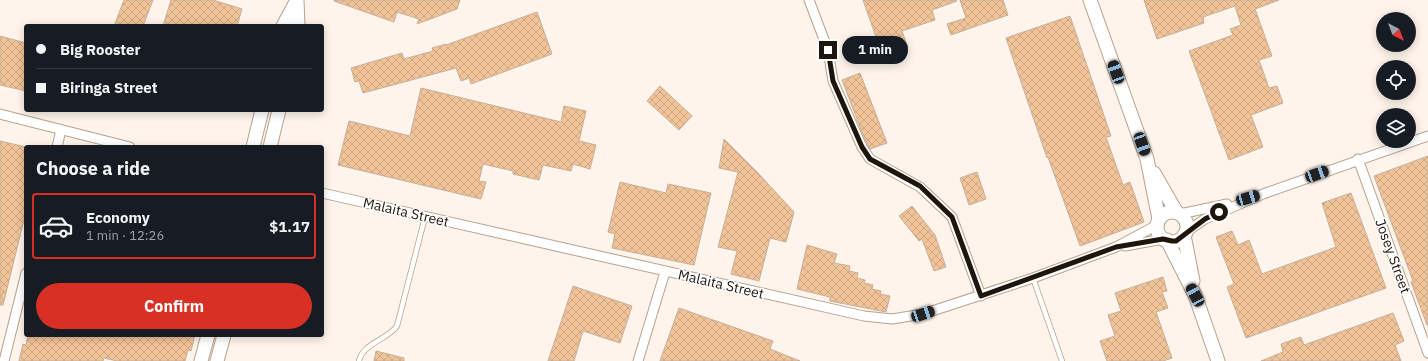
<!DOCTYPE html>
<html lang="en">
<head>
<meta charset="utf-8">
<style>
	body { margin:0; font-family:"IBM Plex Sans",sans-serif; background:#20242c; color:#f1f3f6; height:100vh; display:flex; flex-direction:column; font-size:15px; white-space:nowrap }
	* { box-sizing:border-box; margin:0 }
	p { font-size:13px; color:#9ea1a6 }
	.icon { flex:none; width:22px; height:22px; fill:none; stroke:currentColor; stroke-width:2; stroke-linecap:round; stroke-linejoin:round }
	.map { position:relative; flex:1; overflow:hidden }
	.sheet { position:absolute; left:24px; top:145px; width:300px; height:192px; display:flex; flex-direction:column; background:#171b24; border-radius:4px; box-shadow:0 2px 10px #0003 }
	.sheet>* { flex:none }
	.hud { position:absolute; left:24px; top:24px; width:300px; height:88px; border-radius:4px; box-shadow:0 2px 10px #0003; display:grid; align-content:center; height:88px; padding:0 12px; background:#171b24 }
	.needle { width:26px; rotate:138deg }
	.buttons { position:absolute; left:1376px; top:12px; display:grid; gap:8px }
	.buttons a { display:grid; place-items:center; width:40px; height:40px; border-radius:50%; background:#171b24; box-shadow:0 2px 10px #0003; font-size:20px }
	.end { position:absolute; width:18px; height:18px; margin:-9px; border:5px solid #1e150d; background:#fff; box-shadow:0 0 0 2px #fff }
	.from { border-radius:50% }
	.bubble { position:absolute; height:28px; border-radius:14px; background:#171b24; box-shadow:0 2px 10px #0003; font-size:13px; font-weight:700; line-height:28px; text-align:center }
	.car { position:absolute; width:12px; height:24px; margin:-12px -6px; border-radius:5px; box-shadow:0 0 3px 1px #0007; background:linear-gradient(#222 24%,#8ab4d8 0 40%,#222 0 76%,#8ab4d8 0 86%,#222 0) }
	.hud b { display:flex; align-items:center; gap:14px; height:38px; font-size:15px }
	.hud b+b { border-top:1px solid #363941 }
	.hud i { width:10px; height:10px; background:#f1f3f6 }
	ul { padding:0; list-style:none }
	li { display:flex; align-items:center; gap:12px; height:66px; margin:0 8px 6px; padding:0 4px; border:2px solid #363941; border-radius:4px }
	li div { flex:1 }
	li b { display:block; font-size:15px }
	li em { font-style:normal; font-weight:700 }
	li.current { border-color:#d93025 }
	li>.icon { width:36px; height:36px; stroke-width:1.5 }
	h2 { padding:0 12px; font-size:18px; line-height:48px }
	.cta { display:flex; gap:8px; margin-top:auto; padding:8px 12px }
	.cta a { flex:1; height:46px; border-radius:24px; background:#d93025; color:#fff; font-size:16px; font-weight:700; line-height:46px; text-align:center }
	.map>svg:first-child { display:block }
	.building { fill:url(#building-cross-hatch); stroke:#c6af99 }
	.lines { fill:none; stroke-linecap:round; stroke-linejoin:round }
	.lane-casing { stroke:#b8a18c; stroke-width:6 }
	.street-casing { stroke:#b8a18c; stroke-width:11 }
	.secondary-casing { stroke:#b8a18c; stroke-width:15 }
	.lane { stroke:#fff; stroke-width:4.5 }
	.street { stroke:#fff; stroke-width:9 }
	.secondary { stroke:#fff; stroke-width:13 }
	.route { stroke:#1e150d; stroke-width:5 }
	.labels { text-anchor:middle; stroke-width:3; stroke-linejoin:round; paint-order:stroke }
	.street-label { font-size:14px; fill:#1e150d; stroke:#fff }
</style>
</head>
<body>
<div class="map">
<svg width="1428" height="361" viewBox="0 0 1428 361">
	<defs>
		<pattern id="building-cross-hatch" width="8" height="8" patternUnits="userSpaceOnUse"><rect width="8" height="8" fill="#f1c398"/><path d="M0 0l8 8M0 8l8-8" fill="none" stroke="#cea782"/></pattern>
	</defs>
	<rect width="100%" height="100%" fill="#fef4eb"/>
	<path class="building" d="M124,0h29l-10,26h-29z
		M171,0h42l29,9 -5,17h-74z
		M334,0h126l-3,9 -40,15 2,-5 -22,-7 -3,10 -60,-21z
		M863,0h93l1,1 -25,9 3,10 -33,11 6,17 -25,9z
		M960,0h43l5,15 -57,20 -4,-11 19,-6z
		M1144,0h135l-24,9 17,47 -13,4 10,28 8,-2 6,17 -32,12 12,32 -34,13 -40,-109 44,-16 -3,-6 11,-4 -6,-19 -32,11 1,6 -47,16z
		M537,12l15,42 -81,30 -2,-6 -8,3 -5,-13 -93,25 -4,-12 -4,1 -4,-14 51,-15 2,6 29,-8 -1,-3 14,-4v1z
		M1070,16l41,120 -5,1 17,48 7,-3 14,40 -64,24 -32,-89 -1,1 -41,-120z
		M0,36l26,7v48l-26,-6z
		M860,73l27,70 -17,6 -8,-17 -20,-52z
		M660,86l32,30 -13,14 -32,-29z
		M421,88l140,34 3,-16 22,5 -7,30 17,4 -6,24 -17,-5 -2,7 -28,-6 -4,15 -26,-6v-3l-30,-7 -4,17 7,1 -5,17 -143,-34 11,-44 61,15z
		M724,139l34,34 36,39 -8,30 -16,-4 -11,43 -28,-7 6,-23 -19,-4 20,-75 -19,-4z
		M0,141l26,6v65l-23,93h-3z
		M1428,156v169h-1l-16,-43 2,-1 -39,-105z
		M977,172l9,27 -17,6 -9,-27z
		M620,182l46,11 2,-9 43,9 -17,72 -82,-17 3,-14 -7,-2z
		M1351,193l35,95 -140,50 -19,-51 7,-3 -18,-47 16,-6 6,14 11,-5 13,34 74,-27 -14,-44z
		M912,206l23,29 11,32 -12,4 -12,-32 -3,2 -20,-25z
		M807,245l30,9 -3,9 16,3 -1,5 9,2 -1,5 8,2 -1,3 9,2 -1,4 9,2 -1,3 10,2 -4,16 -56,-11v-4l-33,-8z
		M1163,277l4,14 -5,1 6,16 -12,4 16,46 -9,3h-56l-7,-20 15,-5 -7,-21 13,-4 -6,-18z
		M573,286l59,20 -12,37 -37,-12 -9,30h-26z
		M679,308l94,33 -3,8 30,12h-140z
		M1393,313l11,28 -9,4 6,16h-140l22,-9 -2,-8 20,-7 3,8z
		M28,335h167l-4,16 -3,-1 -3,11h-68l-13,-3 -1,3h-84l4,-17 3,1z
		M376,351l28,7v3h-30z"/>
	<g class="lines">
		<defs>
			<path id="lane" d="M1033,278l29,83
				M359,361c4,-18 28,-21 38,-35l28,-109"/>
			<path id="street" d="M809,0l19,50 5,31 29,66 8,12 50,28 32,30 29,79
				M0,114l130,33
				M57,147l4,-17
				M1358,159l70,194
				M322,193l542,123 28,3 31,-5 110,-36 83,-31 41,-22
				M1180,214l47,-10
				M1186,232l19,-13 58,-25 165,-58
				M1125,246l38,-7
				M4,361l22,-88
				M638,361l27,-89"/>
			<path id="secondary" d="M297,0l1,26
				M1090,0l57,159 12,60
				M283,26l14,-26
				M253,147l9,-37
				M270,147l9,-37
				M1154,173l23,40
				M1157 227a15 15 0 1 1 30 0a15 15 0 1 1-30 0Z
				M1184,235l9,46
				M1167,240l28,55 23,66
				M201,361l7,-26
				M217,361l7,-26"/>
		</defs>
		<use href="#lane" class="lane-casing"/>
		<use href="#street" class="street-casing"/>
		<use href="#secondary" class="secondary-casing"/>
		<use href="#lane" class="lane"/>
		<use href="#street" class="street"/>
		<use href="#secondary" class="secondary"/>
	</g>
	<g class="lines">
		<path class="route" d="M828,50l5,31 29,66 8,12 50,27 32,31 29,79 135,-49 47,-8 9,2h4l29,-22 14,-7"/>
	</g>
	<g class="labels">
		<g class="street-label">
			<text transform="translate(406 212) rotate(13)" y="5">Malaita Street</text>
			<text transform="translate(1393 256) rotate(70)" y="5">Josey Street</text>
			<text transform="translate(721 284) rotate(13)" y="5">Malaita Street</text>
		</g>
	</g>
</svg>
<div class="buttons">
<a><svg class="needle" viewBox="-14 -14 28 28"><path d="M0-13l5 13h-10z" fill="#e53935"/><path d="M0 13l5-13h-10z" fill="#9ea1a6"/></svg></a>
<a><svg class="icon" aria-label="locate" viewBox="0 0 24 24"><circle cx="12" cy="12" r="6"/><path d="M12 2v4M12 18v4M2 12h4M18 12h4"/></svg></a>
<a><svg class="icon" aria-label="layers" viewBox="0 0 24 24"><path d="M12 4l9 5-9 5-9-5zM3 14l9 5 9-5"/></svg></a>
</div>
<i class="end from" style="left:1219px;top:212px"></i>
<i class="end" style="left:828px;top:50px"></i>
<div class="bubble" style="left:842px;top:36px;width:66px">1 min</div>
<i class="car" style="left:1116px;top:72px;rotate:340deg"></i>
<i class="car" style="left:1142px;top:144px;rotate:160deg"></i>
<i class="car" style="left:1317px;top:174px;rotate:70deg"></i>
<i class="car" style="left:1248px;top:198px;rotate:74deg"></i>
<i class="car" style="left:1195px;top:295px;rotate:332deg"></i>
<i class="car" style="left:923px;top:314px;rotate:72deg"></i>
<div class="hud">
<b><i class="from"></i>Big Rooster</b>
<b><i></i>Biringa Street</b>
</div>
<section class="sheet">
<h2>Choose a ride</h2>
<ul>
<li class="current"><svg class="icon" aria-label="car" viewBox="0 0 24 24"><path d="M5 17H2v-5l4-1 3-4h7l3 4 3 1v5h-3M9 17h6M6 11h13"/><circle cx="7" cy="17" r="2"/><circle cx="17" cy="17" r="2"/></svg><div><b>Economy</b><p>1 min · 12:26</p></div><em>$1.17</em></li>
</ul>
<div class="cta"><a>Confirm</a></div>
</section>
</div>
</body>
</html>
